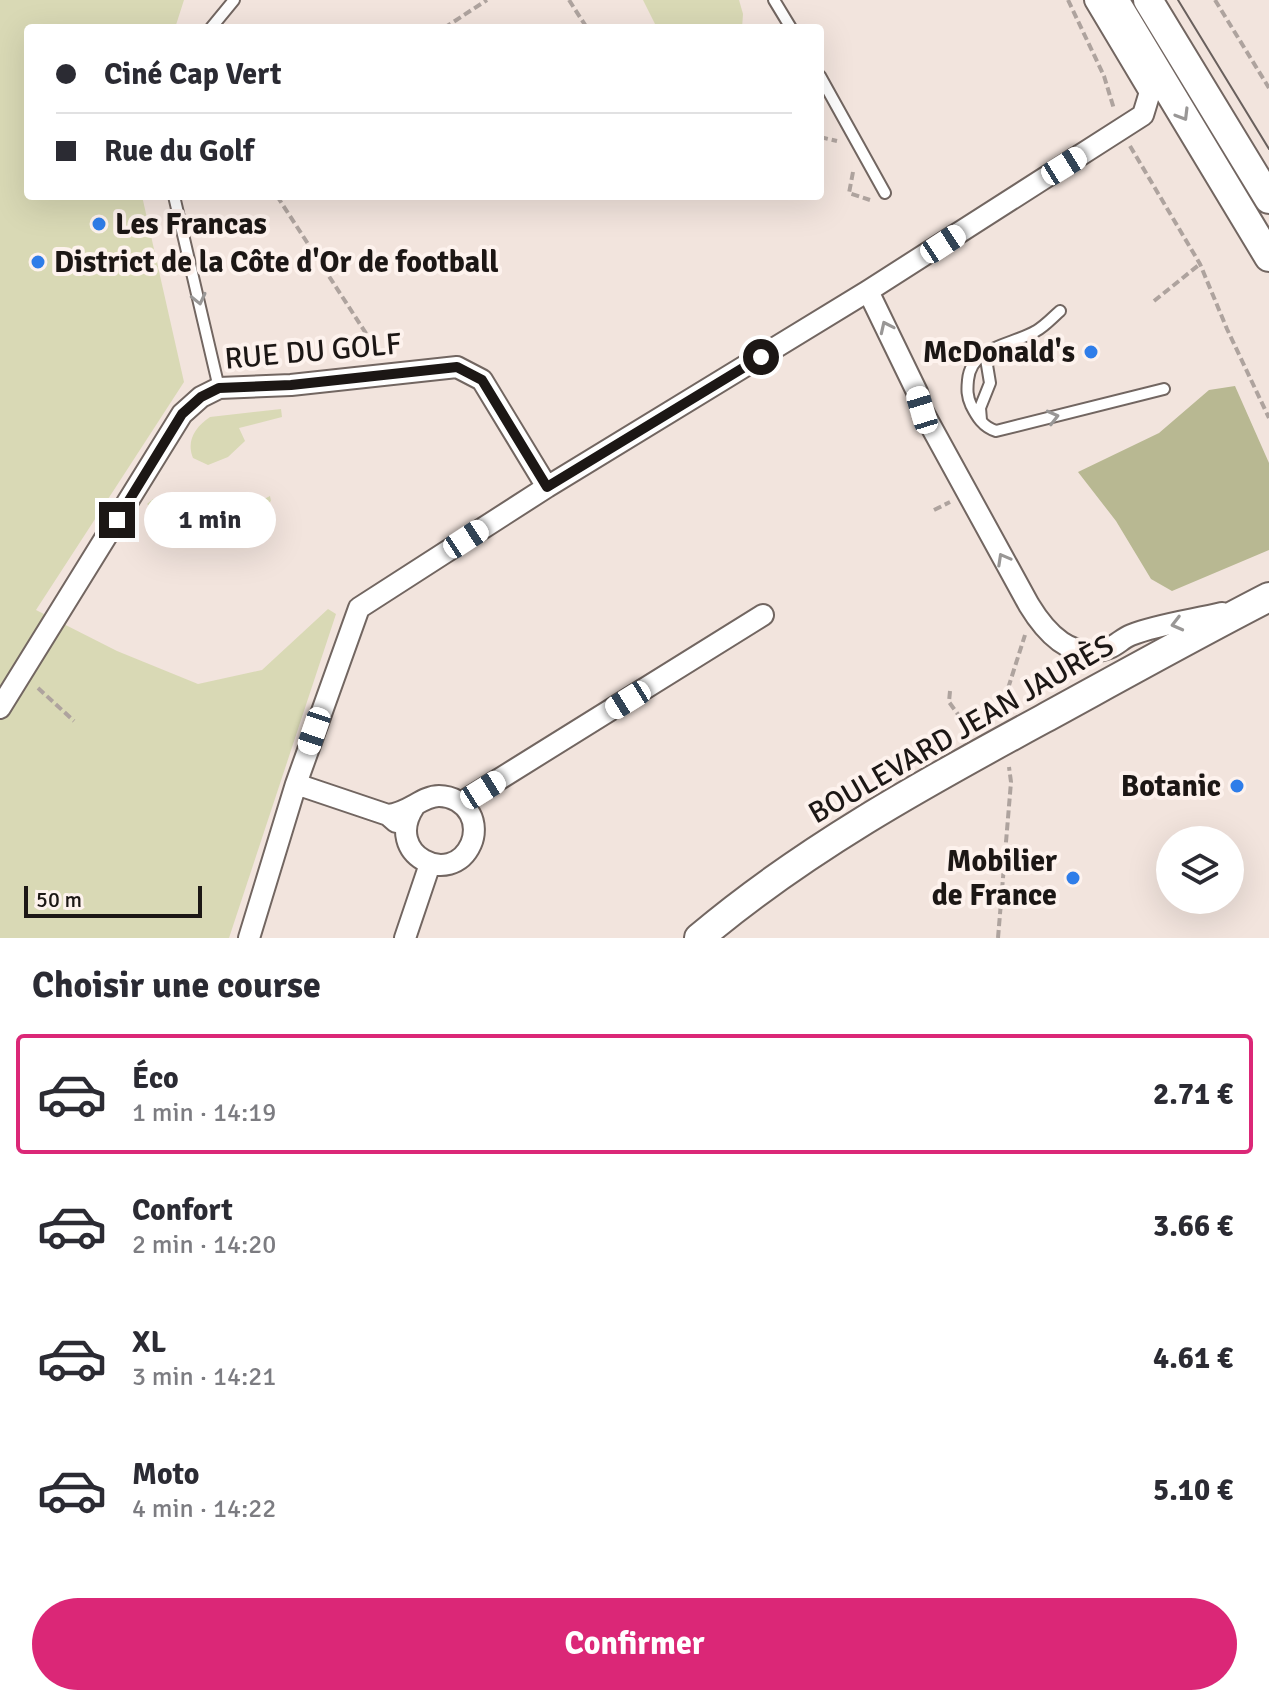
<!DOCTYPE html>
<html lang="fr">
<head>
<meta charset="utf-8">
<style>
	body { margin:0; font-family:Signika,sans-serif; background:#f2f2f3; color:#2b2b33; height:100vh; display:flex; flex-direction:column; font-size:30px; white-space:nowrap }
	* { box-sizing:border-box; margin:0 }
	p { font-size:26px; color:#7c7c81 }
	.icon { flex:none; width:44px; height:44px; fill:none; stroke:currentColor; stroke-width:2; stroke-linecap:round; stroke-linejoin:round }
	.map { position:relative; height:938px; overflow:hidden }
	.drawer { display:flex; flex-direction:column; background:#fff; flex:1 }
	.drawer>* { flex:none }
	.banner { position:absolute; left:24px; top:24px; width:800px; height:176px; border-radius:8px; box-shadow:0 8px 32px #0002; display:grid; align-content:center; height:176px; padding:0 32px; background:#fff }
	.tools { position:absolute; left:1156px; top:826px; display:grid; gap:16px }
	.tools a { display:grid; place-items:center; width:88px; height:88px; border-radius:50%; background:#fff; box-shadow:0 8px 32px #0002; font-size:40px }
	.scale { position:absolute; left:24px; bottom:20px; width:178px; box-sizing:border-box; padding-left:8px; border:4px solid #1c1715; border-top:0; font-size:22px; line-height:28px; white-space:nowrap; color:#1c1715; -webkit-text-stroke:6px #fdf2ed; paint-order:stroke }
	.end { position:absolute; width:36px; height:36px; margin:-18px; border:10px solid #1c1715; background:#fff; box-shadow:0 0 0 4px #fff }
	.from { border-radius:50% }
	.bubble { position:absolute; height:56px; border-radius:28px; background:#fff; box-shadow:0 8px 32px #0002; font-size:26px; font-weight:700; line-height:56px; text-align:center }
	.car { position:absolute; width:24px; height:48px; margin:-24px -12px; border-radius:10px; box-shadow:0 0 6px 2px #0007; background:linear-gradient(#fff 24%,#345 0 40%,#fff 0 76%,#345 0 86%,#fff 0) }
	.banner b { display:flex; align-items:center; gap:28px; height:76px; font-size:30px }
	.banner b+b { border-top:2px solid #e1e1e2 }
	.banner i { width:20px; height:20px; background:#2b2b33 }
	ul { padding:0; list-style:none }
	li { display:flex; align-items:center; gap:24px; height:120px; margin:0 16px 12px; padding:0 16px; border:4px solid transparent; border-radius:8px }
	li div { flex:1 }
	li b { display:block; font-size:30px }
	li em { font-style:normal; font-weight:700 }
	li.on { border-color:#db2777 }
	li>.icon { width:72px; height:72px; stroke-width:1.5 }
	h2 { padding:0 32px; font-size:36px; line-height:96px }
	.cta { display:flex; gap:16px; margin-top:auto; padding:16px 32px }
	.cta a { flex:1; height:92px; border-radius:48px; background:#db2777; color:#fff; font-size:32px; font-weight:700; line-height:92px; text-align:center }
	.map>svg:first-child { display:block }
	.green { fill:#d9d9b5 }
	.forest { fill:#b8b892 }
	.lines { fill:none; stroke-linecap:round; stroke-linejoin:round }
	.lane-casing { stroke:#726661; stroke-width:14 }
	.street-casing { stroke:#726661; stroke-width:24 }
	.secondary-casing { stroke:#726661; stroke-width:32 }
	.path { stroke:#aea39e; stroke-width:4; stroke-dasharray:8 4; stroke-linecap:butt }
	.lane { stroke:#fff; stroke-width:10 }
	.street { stroke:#fff; stroke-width:20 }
	.secondary { stroke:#fff; stroke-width:28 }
	.tram { stroke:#69605d; stroke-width:2 }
	.oneway { stroke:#999796 }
	.route { stroke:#1c1715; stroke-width:10 }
	.poi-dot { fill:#2f7de9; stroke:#fdf2ed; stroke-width:3 }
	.labels { text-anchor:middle; stroke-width:8; stroke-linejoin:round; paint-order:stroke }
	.poi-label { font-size:30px; font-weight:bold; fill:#1c1715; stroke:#fdf2ed; text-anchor:end }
	.street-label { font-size:30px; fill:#1c1715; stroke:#fdf2ed }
</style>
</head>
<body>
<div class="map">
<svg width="1269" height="938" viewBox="0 0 1269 938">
	<rect width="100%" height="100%" fill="#f2e4dd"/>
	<path class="green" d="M0,0h184l-9,28h-147v168h114l42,186 -148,228 81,41 81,33 64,-14 66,-61 8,5 -107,324h-229z
		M643,0h96l4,14 -1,14h-85z
		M281,409l1,8 -43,11 6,13 -17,16 -20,8 -15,-7c-7,-17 2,-31 17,-41z
		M270,496l1,5c-29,21 -46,31 -82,34l-42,-31 6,-5 42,23 30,-3z"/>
	<path class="forest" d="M1235,386l34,77v87l-97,41 -21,-12 -35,-58 -38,-49 81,-39 50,-43z"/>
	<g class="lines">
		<defs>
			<path id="lane" d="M774,0l17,28
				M211,28l23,-28
				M820,76l65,117
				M174,196l45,192
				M1060,311c-7,6 -15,15 -24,20 -23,14 -65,15 -68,49 -1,10 -1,16 3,25 6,12 12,22 25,26l168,-42
				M981,420l-1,-12 10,-25 -5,-30"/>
			<path id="street" d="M868,291l49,101 5,18 107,195c17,28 43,57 80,43 8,-3 14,-10 22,-13 28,-11 62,-15 91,-22
				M0,708l182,-294 19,-17 18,-9 72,-3 166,-18 25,13 65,107
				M296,784l92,31 8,7
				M461,803l302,-188
				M388,815c21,-2 34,-19 51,-19 13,0 25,7 31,18 5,9 5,21 1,30 -20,45 -88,10 -57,-37
				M249,938l47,-154 63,-176 188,-121 321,-196 275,-176 7,-23 -55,-92
				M405,938l25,-74"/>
			<path id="secondary" d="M1114,0l155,257
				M1148,0l121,199
				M699,938c104,-88 224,-154 344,-219 75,-41 150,-83 226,-122"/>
		</defs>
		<use href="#lane" class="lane-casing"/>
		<use href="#street" class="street-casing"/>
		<use href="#secondary" class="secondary-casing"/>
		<path class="path" d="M569,0l18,28
			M1068,0l36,76 10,33
			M1215,0l54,88
			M444,28l43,-28
			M820,137l17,4
			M1130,146l70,118 27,65 42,89
			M853,172l-4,21 21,7
			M277,196l103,159
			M1154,301l46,-37
			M934,510l16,-8
			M38,688l36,33
			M950,691l-1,11 16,22 19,-11
			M988,723l-4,-10 20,-12 21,-66
			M998,938l13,-156 -2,-15"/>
		<use href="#lane" class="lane"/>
		<use href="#street" class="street"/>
		<use href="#secondary" class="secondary"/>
		<path class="tram" d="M1178,0l91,149"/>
	</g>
	<defs><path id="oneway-chevron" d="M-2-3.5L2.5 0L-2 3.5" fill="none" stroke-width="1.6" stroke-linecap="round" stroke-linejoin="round" transform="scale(2)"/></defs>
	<g class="oneway">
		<use href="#oneway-chevron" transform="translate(1183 115) rotate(59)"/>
		<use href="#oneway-chevron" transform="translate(199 299) rotate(77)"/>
		<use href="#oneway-chevron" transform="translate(886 327) rotate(-115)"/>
		<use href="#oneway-chevron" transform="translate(1053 417) rotate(-14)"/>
		<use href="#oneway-chevron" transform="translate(1003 559) rotate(-119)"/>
		<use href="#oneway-chevron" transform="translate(1177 624) rotate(166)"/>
	</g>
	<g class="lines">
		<path class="route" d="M117,520l65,-106 19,-17 18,-9 72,-3 166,-18 25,13 65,107 214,-130"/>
	</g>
	<g class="poi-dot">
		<circle cx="99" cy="224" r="8"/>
		<circle cx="38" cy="262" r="8"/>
		<circle cx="1091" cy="352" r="8"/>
		<circle cx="1237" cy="786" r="8"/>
		<circle cx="1073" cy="878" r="8"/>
	</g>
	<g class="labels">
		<g class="poi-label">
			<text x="115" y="234" text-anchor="start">Les Francas</text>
			<text x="54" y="272" text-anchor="start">District de la Côte d'Or de football</text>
			<text x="1075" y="362">McDonald's</text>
			<text x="1221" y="796">Botanic</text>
			<text x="1057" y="871">Mobilier<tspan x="1057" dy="34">de France</tspan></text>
		</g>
		<g class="street-label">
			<text transform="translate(313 351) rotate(-5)" y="10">RUE DU GOLF</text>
			<text transform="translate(961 729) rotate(-30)" y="10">BOULEVARD JEAN JAURÈS</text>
		</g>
	</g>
</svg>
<div class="tools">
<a><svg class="icon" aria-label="layers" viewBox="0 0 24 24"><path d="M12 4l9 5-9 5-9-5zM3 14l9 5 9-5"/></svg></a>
</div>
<div class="scale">50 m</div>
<i class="end from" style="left:761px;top:357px"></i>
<i class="end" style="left:117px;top:520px"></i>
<div class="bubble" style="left:144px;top:492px;width:132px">1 min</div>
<i class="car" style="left:1064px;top:166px;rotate:58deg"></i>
<i class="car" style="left:943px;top:244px;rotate:57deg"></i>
<i class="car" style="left:922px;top:410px;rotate:343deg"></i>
<i class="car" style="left:466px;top:539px;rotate:57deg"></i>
<i class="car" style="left:628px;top:700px;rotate:238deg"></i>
<i class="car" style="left:314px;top:731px;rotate:199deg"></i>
<i class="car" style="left:483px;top:790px;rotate:58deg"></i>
<div class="banner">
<b><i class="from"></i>Ciné Cap Vert</b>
<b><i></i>Rue du Golf</b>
</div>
</div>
<section class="drawer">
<h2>Choisir une course</h2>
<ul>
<li class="on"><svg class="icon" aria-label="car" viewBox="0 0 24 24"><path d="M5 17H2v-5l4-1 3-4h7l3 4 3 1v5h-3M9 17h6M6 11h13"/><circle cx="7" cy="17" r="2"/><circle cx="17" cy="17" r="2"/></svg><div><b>Éco</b><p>1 min · 14:19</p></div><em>2.71 €</em></li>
<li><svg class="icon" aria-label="car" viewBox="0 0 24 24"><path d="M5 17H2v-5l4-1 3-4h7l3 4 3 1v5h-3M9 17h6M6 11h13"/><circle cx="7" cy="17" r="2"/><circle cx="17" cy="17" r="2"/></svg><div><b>Confort</b><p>2 min · 14:20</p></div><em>3.66 €</em></li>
<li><svg class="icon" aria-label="car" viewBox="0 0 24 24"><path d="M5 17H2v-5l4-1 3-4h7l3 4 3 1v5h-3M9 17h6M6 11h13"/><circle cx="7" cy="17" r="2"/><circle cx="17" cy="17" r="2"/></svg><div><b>XL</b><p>3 min · 14:21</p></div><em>4.61 €</em></li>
<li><svg class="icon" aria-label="car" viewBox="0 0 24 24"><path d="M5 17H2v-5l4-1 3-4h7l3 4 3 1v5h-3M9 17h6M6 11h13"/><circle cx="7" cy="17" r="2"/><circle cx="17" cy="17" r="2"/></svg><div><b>Moto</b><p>4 min · 14:22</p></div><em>5.10 €</em></li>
</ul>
<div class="cta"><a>Confirmer</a></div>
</section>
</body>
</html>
